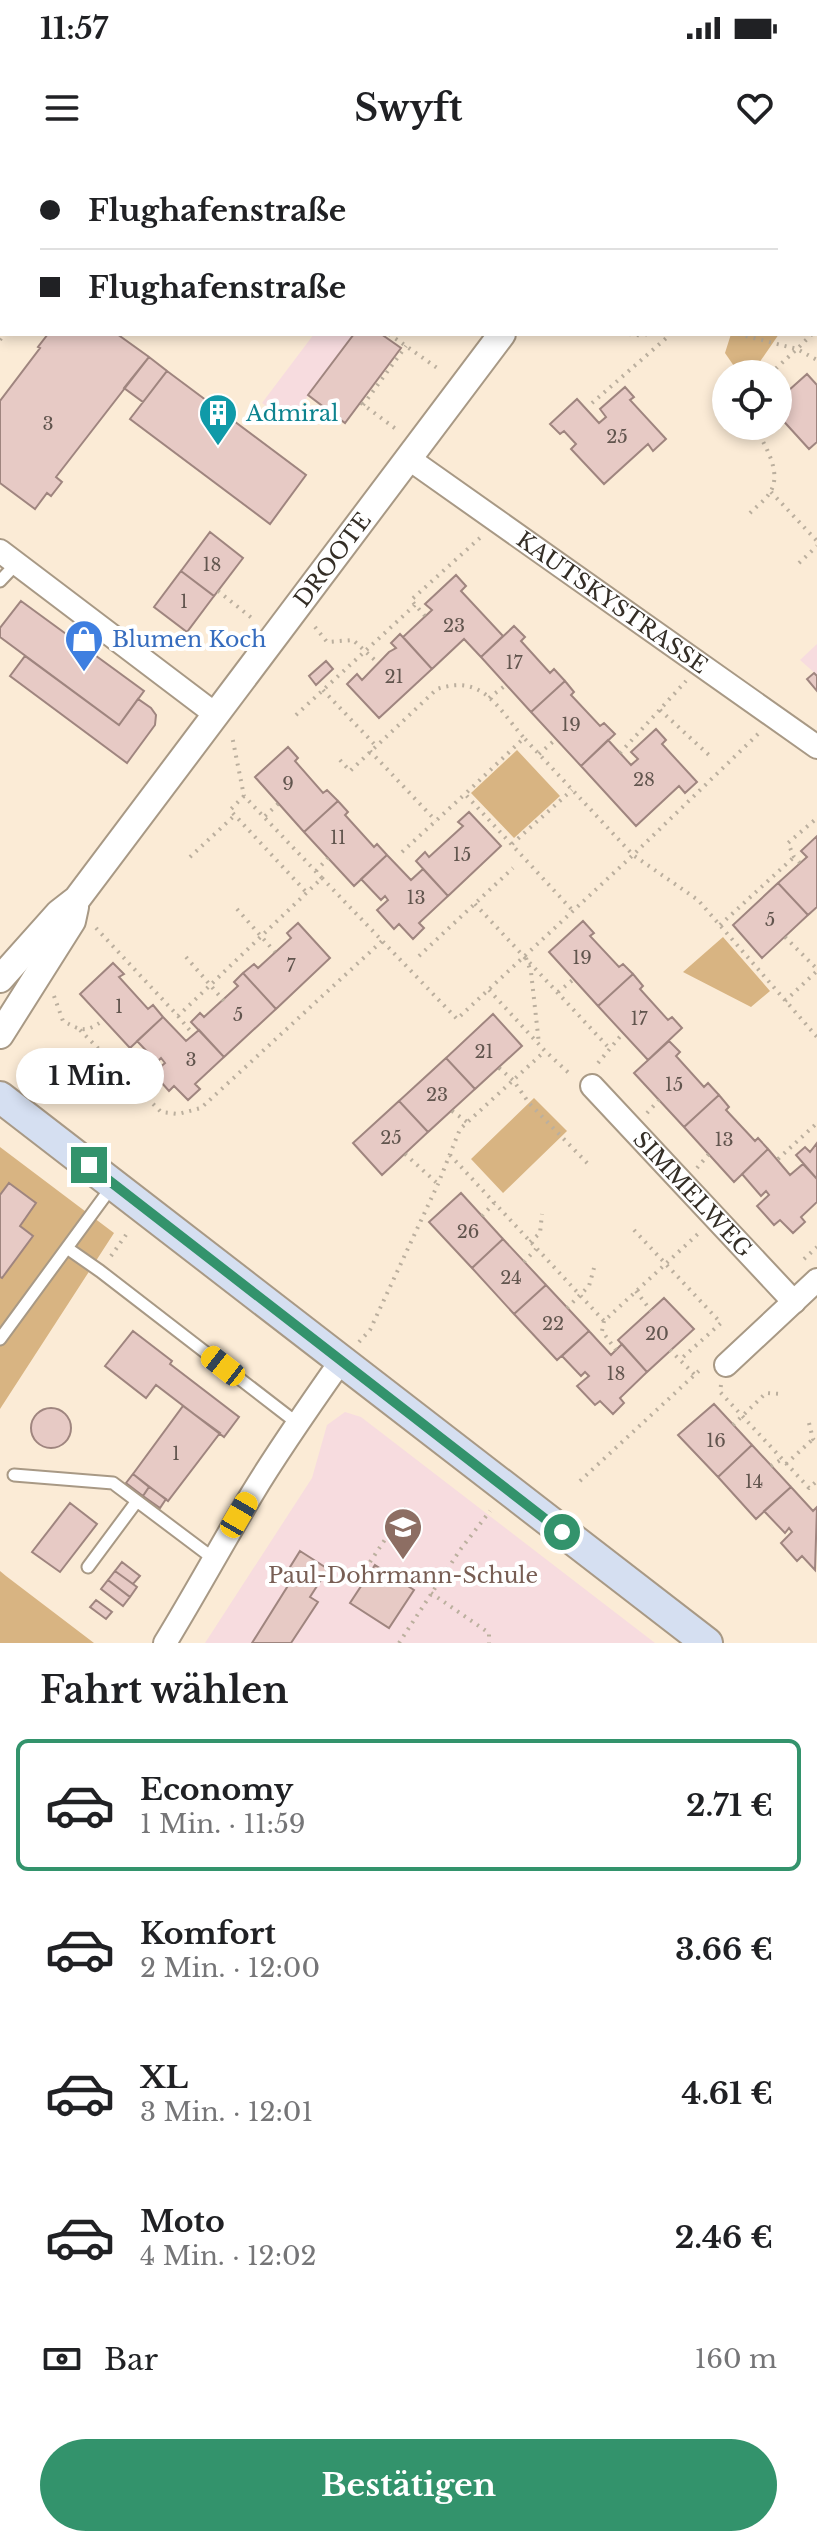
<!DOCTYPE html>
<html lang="de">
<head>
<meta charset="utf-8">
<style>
	body { margin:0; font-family:"Libre Baskerville",serif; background:#f6f6f6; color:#202124; height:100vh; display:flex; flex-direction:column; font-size:30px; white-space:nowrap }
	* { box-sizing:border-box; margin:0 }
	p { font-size:26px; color:#757577 }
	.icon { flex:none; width:44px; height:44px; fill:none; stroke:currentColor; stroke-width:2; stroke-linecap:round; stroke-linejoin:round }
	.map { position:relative; height:1483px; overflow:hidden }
	.drawer { display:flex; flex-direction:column; background:#fff; flex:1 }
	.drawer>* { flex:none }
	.guide { position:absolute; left:0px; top:0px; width:818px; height:176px; box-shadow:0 4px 12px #0003; display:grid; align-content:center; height:176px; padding:0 40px; background:#fff }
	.buttons { position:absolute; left:712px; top:200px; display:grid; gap:16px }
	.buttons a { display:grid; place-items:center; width:80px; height:80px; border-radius:50%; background:#fff; box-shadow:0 4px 12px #0003; font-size:40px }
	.end { position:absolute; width:36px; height:36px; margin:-18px; border:10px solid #33936c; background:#fff; box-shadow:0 0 0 4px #fff }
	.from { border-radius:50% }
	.bubble { position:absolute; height:56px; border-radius:28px; background:#fff; box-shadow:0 4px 12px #0003; font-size:26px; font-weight:700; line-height:56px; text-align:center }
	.car { position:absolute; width:24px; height:48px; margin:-24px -12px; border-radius:10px; box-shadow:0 0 6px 2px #0007; background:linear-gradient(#f5c518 24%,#345 0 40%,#f5c518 0 76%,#345 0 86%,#f5c518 0) }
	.guide b { display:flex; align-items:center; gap:28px; height:76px; font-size:30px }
	.guide b+b { border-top:2px solid #e0e0e0 }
	.guide i { width:20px; height:20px; background:#202124 }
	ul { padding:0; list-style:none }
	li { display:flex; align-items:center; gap:24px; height:132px; margin:0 16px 12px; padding:0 24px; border:4px solid transparent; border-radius:12px }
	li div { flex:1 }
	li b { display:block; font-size:30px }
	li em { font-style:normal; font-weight:700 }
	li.active { border-color:#33936c }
	li>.icon { width:72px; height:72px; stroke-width:1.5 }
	h2 { padding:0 40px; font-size:36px; line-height:96px }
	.pay { display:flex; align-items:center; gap:20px; height:88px; padding:0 40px; font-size:30px }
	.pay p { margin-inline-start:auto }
	.primary-button { display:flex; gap:16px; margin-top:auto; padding:16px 40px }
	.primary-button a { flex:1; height:92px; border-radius:48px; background:#33936c; color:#fff; font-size:32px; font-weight:700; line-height:92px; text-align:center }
	.status { display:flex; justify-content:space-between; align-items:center; height:56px; padding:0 40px; background:#fff; direction:ltr }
	.status svg { height:22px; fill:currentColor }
	header { display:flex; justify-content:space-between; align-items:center; height:104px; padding:0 40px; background:#fff; font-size:36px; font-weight:700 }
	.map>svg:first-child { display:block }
	.education { fill:#f7dcdf }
	.green { fill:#d8b482 }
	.building { fill:#e7cac5; stroke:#9f857f; stroke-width:2 }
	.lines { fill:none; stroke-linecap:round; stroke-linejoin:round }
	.service-casing { stroke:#a89985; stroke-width:15 }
	.minor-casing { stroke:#a89985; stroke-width:26 }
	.tertiary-casing { stroke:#a89985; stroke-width:30 }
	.secondary-casing { stroke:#a89985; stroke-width:34 }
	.path { stroke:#bbaf9e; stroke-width:4; stroke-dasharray:2 6; stroke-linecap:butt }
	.service { stroke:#fff; stroke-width:11 }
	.minor { stroke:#fff; stroke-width:22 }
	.tertiary { stroke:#fff; stroke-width:26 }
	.secondary { stroke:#d5dff1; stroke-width:30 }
	.route { stroke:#33936c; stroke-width:10 }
	.labels { text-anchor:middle; stroke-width:8; stroke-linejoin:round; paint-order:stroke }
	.number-label { font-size:18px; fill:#61554e }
	.culture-label { font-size:22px; fill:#0d838f; stroke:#fff; text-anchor:start }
	.street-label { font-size:22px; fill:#342e26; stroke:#fff }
	.shop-label { font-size:22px; fill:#366cbe; stroke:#fff; text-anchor:start }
	.education-label { font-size:22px; fill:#785e54; stroke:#fff }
</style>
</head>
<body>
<div class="status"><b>11:57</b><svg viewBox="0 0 49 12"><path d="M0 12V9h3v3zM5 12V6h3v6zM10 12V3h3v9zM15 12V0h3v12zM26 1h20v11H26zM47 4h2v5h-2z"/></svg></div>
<header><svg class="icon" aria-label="menu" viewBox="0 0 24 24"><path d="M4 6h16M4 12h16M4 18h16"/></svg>Swyft<svg class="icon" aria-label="heart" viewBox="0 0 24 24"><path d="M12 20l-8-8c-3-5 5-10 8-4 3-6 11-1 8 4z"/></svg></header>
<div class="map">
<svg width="817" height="1483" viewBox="0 0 817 1483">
	<rect width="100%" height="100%" fill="#fbebd6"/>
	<path class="education" d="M314,174h67l20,14 -56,75 -37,-27 -20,25 -26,-18z
		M817,484v31l-17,-15z
		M345,1252l16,5 294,226h-450l107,-165 15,-53z"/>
	<path class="green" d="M731,174h48l-20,29 -12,8 -11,-2 -11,-16z
		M517,590l43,46 -46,42 -43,-45z
		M723,777l47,54 -19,16 -68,-35z
		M534,938l33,33 -64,62 -32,-34z
		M0,987l114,86 -114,176z
		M0,1411l6,5 88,67h-94z"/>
	<path class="building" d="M196,0h113l-2,2h-108z
		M479,0h63l-1,2h-59z
		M739,0h44l-2,2h-40z
		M48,174h69l32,23 -93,120 6,5 -11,14 -4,-3 -12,16 -35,-26v-82l40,-53 -2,-1z
		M354,174h27l20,14 -56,75 -37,-28z
		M149,197l18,14 -24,31 -19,-14z
		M167,211l139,104 -36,49 -140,-105z
		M807,214l10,11v57l-8,7 -31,-34v-15z
		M625,227l9,10 -4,3 36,39 -13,12 -5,-7 -44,40 -33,-35 5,-5 -12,-13 -4,3 -10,-10 27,-25 22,24 7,-6 -6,-8z
		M210,372l33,26 -29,38 -33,-25z
		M181,411l33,25 -27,36 -33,-25z
		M456,415l10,11 -5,5 42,45 -22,21 -17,-18 -32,30 -29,-32 29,-27 -7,-6z
		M21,441l123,90 -25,34 -119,-88v-9z
		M514,466l11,11 -4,4 29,32 4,-4 11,12 -34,31 -50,-55z
		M400,474l32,35 -53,49 -32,-34 10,-10 5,6 27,-28 7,-4 -5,-5z
		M25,496l94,69 19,-26 13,9 5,7 -1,10 -28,38 -117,-87z
		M326,501l7,8 -17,16 -7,-9z
		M814,513l3,3v15l-10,-12z
		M565,521l9,11 -3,3 29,31 4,-3 11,11 -34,32 -50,-54z
		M656,569l10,11 -4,4 35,38 -12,11 -6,-7 -43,40 -55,-60 27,-26 23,25 7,-6 -7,-7z
		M288,587l10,11 -3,3 28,32 4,-3 11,11 -34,31 -49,-55z
		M338,641l10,11 -3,3 29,32 3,-3 10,11 -33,31 -50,-54z
		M469,652l32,34 -53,50 -32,-35 9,-9 4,5 34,-31 -5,-4z
		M817,676v71l-9,8 -30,-32 29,-26 -6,-6z
		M387,695l24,25 12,-11 25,27 -29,27 5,5 -11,11 -14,-15 -5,5 -17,-19 11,-10 -3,-4 -4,4 -20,-21z
		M778,723l30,32 -46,43 -29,-33z
		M583,761l11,12 -4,3 29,31 4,-3 10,10 -35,32 -49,-54z
		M298,763l32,35 -54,51 -33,-36 11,-9 4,4 33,-30 -4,-5z
		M113,803l11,11 -5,3 29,32 5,-4 10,12 -33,31 -50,-54z
		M243,813l33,36 -52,48 -33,-35 9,-9 4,4 34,-31 -4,-4z
		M633,814l10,12 -3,3 28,31 4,-3 10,11 -34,32 -50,-54z
		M493,854l29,32 -47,43 -29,-31z
		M163,857l23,24 13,-11 25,27 -29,27 5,5 -12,11 -14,-14 -5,5 -16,-18 12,-10 -4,-5 -4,4 -20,-21z
		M669,881l11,11 -4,4 28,31 4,-4 11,12 -35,32 -50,-54z
		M446,898l29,31 -47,43 -29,-31z
		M719,935l10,12 -3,3 29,31 3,-3 10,11 -34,33 -50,-55z
		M399,941l29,31 -46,43 -29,-32z
		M817,983v36l-21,-24 9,-8 5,5z
		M768,989l22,26 13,-11 14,15v23l-16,15 4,5 -12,11 -13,-13 -6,5 -17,-19 12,-11 -3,-4 -5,5 -19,-22z
		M9,1023l27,20 -16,23 13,10 -31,42 -2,-1v-82z
		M461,1033l42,46 -31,29 -43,-46z
		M503,1079l43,46 -32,29 -42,-46z
		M546,1125l43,46 -32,29 -43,-46z
		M664,1138l30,31 -47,43 -29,-32z
		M133,1171l39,30 -2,3 69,53 -15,20 -68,-52 -10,13 -41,-32z
		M589,1171l22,24 11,-11 25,28 -27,26 4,5 -11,11 -13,-13 -5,4 -18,-19 12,-10 -4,-4 -4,4 -19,-20z
		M714,1244l38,41 -34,32 -40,-42z
		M183,1246l37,27 -52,68 -35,-27z
		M31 1268a20 20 0 1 1 40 0a20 20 0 1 1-40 0Z
		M752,1285l39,42 -35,32 -38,-42z
		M133,1314l16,13 -6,9 -17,-13z
		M149,1327l17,12 -6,9 -17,-12z
		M791,1327l22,24 4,-4 -2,63 -13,-14 -5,5 -16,-18 11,-11 -3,-4 -4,5 -21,-22z
		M70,1343l27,21 -37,48 -28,-20z
		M300,1391l28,18 -18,28 8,5 -27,41h-39l37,-59 -7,-4z
		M122,1402l18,14 -7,8 -18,-13z
		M375,1405l39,25 -25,38 -39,-25z
		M115,1411l22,16 -7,10 -22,-17z
		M108,1420l22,17 -7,9 -22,-17z
		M96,1440l16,12 -6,7 -16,-12z"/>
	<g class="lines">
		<defs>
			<path id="service" d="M0,421l17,-18
				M67,1088l33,23 197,152
				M0,1179l113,-154
				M14,1315l99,8 101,76
				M88,1407l49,-66"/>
			<g id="minor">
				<path id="s1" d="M408,298l409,289"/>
				<path d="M0,391l215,163"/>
				<path id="s2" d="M592,926l202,216"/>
				<path d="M726,1205l91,-85"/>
				<path d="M165,1483c30,-49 57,-99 87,-149 27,-45 58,-89 89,-133"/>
			</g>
			<g id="tertiary">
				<path d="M630,2l1,-2"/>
				<path id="s3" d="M0,819l59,-66 18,-14 425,-565"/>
				<path d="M0,875l72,-114 3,-14"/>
			</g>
			<path id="secondary" d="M0,937l707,546"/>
		</defs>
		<use href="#service" class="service-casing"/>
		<use href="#minor" class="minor-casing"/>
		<use href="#tertiary" class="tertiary-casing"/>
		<use href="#secondary" class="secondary-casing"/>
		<path class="path" d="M694,0l1,2
			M126,2l2,-2
			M816,53l1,1
			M816,63l1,-1
			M816,171l1,-1
			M389,174l51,36
			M629,174l15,2 2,-2
			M738,174l59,15 15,-15
			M0,180l4,-6
			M770,214l27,-25 20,11
			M361,243l35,26
			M592,243l79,-69
			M363,245l43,-59
			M771,332l46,49
			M750,353c6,-6 14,-12 19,-19 15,-21 -5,-49 -14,-68
			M799,403l18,-17
			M218,431l35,28
			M425,456l-14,-16 71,-64
			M315,467l12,15 26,-2 25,23
			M323,530l53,56
			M489,538l17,-13
			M660,550l50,46
			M296,555l119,-110
			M758,574l-125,121 65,45 119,137
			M370,591l66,70
			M620,593l66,-72
			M539,594l17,-15
			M340,600l10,11 87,-82c46,-15 59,17 87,49l-59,56
			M244,636l-14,14 77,83
			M265,656l13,-12
			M512,684l60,-54
			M402,692l63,-58 108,117
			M190,697l45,-42
			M800,703l-6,-6 -6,-14 29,-25
			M316,711l12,-13
			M322,718l135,141 176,-164 -109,-117
			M475,744l135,145
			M237,749l38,43
			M720,765l74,-68
			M96,768l82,88 144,-138 -78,-82 -12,-60
			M785,777l32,32
			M419,796l94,-88
			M186,797l38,44
			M526,798l5,14 8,72
			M489,830l56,61 26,24
			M558,832l16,-13
			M54,836l9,25c19,10 22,12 41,-1
			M785,841l32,-30
			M178,856l14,17
			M80,870l81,82 17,2 23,-6 181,-167
			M598,903l25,-30
			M499,908l14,12 16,23 62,64
			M452,951l15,11
			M647,953l12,-13
			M405,994l33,30
			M450,995l154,166 96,-89
			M778,999l38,-35
			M697,1008l12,-14
			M482,1056l12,-13
			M634,1070l87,93 -40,36
			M530,1082l10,-9 2,-19
			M111,1096l17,-24
			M804,1099l13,-12
			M524,1102l12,-13
			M636,1131l15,20
			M567,1148l22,-22 5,-18
			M604,1161l-2,10 14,19
			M359,1182l11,-12 68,-146 22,-55 85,-78
			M670,1190l25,25
			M721,1225l-1,7 89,96 8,-7
			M809,1263l4,16 4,4
			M733,1265l33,-32 16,1
			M786,1304l27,-25
			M771,1306l11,-7
			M580,1321l122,-113
			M370,1402l36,-54
			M431,1433l58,40v10
			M399,1483l61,-93 30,-39"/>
		<use href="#service" class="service"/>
		<use href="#minor" class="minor"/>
		<use href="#tertiary" class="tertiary"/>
		<use href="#secondary" class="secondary"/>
	</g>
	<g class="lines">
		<path class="route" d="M89,1005l473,367"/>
	</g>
	<defs>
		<symbol id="building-pin" viewBox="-11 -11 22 30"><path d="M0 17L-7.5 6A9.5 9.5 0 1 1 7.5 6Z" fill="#0f9aa8" stroke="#fff"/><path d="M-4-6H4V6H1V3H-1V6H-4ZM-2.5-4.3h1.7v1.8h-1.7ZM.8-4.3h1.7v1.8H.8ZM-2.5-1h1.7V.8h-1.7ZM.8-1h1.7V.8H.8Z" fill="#fff"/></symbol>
		<symbol id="shop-pin" viewBox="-11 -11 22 30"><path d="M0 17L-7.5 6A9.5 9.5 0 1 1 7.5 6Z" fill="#3f7fe0" stroke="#fff"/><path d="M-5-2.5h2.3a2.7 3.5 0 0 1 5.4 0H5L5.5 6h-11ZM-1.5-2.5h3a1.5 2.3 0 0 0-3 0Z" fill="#fff"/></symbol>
		<symbol id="school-pin" viewBox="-11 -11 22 30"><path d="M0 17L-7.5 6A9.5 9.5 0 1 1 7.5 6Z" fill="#8d6e63" stroke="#fff"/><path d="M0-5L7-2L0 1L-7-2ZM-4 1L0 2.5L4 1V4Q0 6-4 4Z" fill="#fff"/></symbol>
	</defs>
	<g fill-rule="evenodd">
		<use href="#building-pin" x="196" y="231" width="44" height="60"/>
		<use href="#shop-pin" x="62" y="457" width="44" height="60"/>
		<use href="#school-pin" x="381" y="1345" width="44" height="60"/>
	</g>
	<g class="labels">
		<g class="number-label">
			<text x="48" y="270">3</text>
			<text x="617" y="283">25</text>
			<text x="212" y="411">18</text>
			<text x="184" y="448">1</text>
			<text x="454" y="472">23</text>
			<text x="514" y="509">17</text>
			<text x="394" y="523">21</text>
			<text x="571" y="571">19</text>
			<text x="644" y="626">28</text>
			<text x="288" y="630">9</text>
			<text x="338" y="684">11</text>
			<text x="462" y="701">15</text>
			<text x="416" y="744">13</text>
			<text x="770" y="766">5</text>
			<text x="582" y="804">19</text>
			<text x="291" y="812">7</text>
			<text x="119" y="853">1</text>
			<text x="238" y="861">5</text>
			<text x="639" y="865">17</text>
			<text x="484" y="898">21</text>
			<text x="191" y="906">3</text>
			<text x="674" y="931">15</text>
			<text x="437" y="941">23</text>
			<text x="391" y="984">25</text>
			<text x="724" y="986">13</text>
			<text x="468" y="1078">26</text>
			<text x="511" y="1124">24</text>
			<text x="553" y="1170">22</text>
			<text x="657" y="1180">20</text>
			<text x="616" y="1220">18</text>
			<text x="716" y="1287">16</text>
			<text x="176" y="1300">1</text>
			<text x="754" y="1328">14</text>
		</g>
		<g class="culture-label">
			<text x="246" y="261">Admiral</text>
		</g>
		<g class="street-label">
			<text dy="8" stroke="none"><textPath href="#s3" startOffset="536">DROOTE</textPath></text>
			<text dy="8" stroke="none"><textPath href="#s1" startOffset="250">KAUTSKYSTRASSE</textPath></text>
			<text dy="8" stroke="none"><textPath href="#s2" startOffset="148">SIMMELWEG</textPath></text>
		</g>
		<g class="shop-label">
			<text x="112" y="487">Blumen Koch</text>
		</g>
		<g class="education-label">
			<text x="403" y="1423">Paul-Dohrmann-Schule</text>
		</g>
	</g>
</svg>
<div class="buttons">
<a><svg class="icon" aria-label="locate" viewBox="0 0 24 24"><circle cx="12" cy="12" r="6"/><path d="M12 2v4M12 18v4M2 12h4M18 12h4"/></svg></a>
</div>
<i class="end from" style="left:562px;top:1372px"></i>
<i class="end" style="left:89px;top:1005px"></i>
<div class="bubble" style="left:16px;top:888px;width:148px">1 Min.</div>
<i class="car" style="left:223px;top:1206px;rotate:308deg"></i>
<i class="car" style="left:239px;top:1355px;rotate:30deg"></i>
<div class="guide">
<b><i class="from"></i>Flughafenstraße</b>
<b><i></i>Flughafenstraße</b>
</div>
</div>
<section class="drawer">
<h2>Fahrt wählen</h2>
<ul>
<li class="active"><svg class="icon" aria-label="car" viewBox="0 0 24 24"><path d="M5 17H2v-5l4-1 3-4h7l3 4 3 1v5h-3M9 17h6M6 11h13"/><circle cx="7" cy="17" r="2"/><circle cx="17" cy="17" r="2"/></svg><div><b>Economy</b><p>1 Min. · 11:59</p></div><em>2.71 €</em></li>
<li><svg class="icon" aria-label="car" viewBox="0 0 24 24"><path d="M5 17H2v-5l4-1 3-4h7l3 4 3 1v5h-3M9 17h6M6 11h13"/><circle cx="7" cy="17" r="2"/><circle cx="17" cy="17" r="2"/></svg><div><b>Komfort</b><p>2 Min. · 12:00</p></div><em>3.66 €</em></li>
<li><svg class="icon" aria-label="car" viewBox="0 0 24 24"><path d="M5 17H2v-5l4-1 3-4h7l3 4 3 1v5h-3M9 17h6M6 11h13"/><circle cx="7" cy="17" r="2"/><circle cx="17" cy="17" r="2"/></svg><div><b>XL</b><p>3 Min. · 12:01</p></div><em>4.61 €</em></li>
<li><svg class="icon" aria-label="car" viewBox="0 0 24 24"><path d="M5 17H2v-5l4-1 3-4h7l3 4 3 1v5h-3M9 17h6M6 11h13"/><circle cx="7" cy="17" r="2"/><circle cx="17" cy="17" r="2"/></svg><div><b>Moto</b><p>4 Min. · 12:02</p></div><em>2.46 €</em></li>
</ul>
<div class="pay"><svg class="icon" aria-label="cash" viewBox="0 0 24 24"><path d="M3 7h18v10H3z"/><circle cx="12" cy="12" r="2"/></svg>Bar<p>160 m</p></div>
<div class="primary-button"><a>Bestätigen</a></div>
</section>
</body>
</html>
